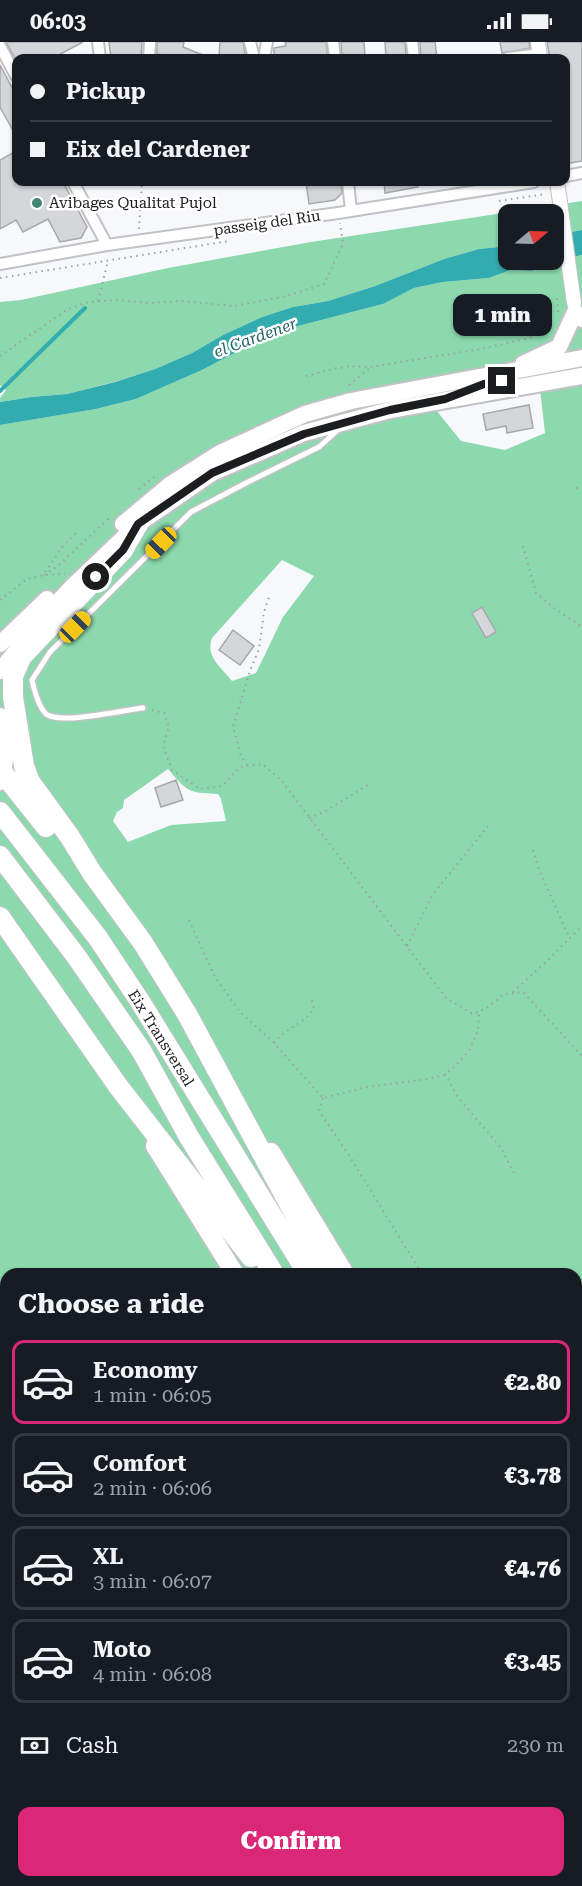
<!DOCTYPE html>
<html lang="en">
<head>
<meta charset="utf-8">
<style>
	body { margin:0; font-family:"Roboto Serif",serif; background:#242831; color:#f1f3f6; height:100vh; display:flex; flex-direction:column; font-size:22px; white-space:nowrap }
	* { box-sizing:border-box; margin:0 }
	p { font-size:20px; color:#9ea1a6 }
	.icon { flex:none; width:33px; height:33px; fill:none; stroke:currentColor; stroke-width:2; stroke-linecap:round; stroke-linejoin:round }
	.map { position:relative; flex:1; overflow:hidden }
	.drawer { position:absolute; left:0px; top:1226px; width:582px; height:620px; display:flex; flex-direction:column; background:#171b24; border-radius:18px 18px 0 0; box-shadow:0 2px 4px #0004 }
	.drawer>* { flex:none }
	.top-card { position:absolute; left:12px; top:12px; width:558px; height:132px; border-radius:12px; box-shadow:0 2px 4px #0004; display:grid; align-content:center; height:132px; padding:0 18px; background:#171b24 }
	.needle { width:39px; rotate:71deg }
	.buttons { position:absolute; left:498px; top:162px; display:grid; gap:12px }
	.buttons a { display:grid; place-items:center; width:66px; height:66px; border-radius:12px; background:#171b24; box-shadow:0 2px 4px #0004; font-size:30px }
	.end { position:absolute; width:27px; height:27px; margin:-14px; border:8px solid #1c1d1e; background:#fff; box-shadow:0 0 0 3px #fff }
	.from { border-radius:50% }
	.bubble { position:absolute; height:42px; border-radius:12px; background:#171b24; box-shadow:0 2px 4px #0004; font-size:20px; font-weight:800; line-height:42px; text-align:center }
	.car { position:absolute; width:18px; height:36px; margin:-18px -9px; border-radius:8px; box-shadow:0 0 4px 2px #0007; background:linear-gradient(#f5c518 24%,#345 0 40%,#f5c518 0 76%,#345 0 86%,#f5c518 0) }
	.top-card b { display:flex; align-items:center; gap:21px; height:57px; font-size:22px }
	.top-card b+b { border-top:2px solid #363941 }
	.top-card i { width:15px; height:15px; background:#f1f3f6 }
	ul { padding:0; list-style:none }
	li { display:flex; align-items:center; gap:18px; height:84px; margin:0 12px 9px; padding:0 6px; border:3px solid #363941; border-radius:12px }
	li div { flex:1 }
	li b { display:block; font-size:22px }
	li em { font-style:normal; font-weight:800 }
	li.on { border-color:#db2777 }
	li>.icon { width:54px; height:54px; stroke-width:1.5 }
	h2 { padding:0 18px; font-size:27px; line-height:72px }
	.pay { display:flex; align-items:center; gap:15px; height:66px; padding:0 18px; font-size:22px }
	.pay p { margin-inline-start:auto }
	.primary-button { display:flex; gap:12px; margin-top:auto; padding:12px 18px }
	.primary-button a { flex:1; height:69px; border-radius:12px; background:#db2777; color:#fff; font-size:24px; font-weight:800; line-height:69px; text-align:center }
	.status { display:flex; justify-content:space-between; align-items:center; height:42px; padding:0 30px; background:#171b24; direction:ltr }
	.status svg { height:16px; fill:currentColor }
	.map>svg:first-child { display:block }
	.green { fill:#8bd9ad; fill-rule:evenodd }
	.water { fill:#33acb0 }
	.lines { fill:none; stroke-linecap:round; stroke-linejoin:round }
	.stream { stroke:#33acb0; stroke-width:4 }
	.building { fill:#d5d6da; stroke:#a7a8ac; stroke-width:1.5 }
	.service-casing { stroke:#c1c2c6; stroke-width:8 }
	.minor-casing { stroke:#c1c2c6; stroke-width:14 }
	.tertiary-casing { stroke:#c1c2c6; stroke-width:16 }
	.primary-casing { stroke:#c1c2c6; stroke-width:20 }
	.trunk-casing { stroke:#c1c2c6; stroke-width:21 }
	.motorway-casing { stroke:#c1c2c6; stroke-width:22 }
	.path { stroke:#9fa0a3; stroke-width:2; stroke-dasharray:1.5 4.5; stroke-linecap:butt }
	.service { stroke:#fff; stroke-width:5 }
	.minor { stroke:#fff; stroke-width:10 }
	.tertiary { stroke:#fff; stroke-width:14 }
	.primary { stroke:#fff; stroke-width:16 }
	.trunk { stroke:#fff; stroke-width:18 }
	.motorway { stroke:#fff; stroke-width:20 }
	.tertiary-bridge-casing { stroke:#c1c2c6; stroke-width:16; stroke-linecap:butt }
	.tertiary-bridge { stroke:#fff; stroke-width:14 }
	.route { stroke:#1c1d1e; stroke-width:8 }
	.poi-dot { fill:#428475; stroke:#fff; stroke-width:2 }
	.labels { text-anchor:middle; stroke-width:5; stroke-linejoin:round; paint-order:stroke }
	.poi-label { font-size:15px; fill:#1c1d1e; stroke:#fff; text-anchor:start }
	.street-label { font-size:15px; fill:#1c1d1e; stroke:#fff }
	.water-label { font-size:16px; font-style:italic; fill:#226264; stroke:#fff }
</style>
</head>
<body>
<div class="status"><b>06:03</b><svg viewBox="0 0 49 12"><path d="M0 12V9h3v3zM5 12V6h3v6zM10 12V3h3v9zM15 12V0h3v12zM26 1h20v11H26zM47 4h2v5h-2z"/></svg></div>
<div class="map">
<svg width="582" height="1844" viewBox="0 0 582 1844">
	<rect width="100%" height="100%" fill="#f7f8fc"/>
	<path class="green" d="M582,159v29l-28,5v-21h-46v32l-29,3 -35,10 -69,27 -47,15 -35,6 -31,10 -39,18 -31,18 -37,16 -41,13 -47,12 -36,3 -31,5v-4l6,-8 -6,-5v-83l21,-2 147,-32 143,-26z
		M582,213v1631h-582v-244h6v239h570v-607h-570v319l-3,-8h-3v-1160l96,-16 40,-10 66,-29 73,-38 108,-28 31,-16 29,-6 46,-4 22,-8 21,1 22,-10zM540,347l5,44 -40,17 -44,-9 -25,-31zM282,518l32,16 -31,41 -27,56 -24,8c-10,-13 -27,-24 -20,-43zM168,727c21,24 19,23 50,25l3,5 5,22 -55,4 -43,17 -15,-21 4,-9 6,-4 1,-8z"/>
	<path class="water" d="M582,188v25l-28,6 -22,10 -21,-1 -22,8 -46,4 -29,6 -31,16 -108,28 -73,38 -66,29 -40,10 -96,16v-23l31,-5 36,-3 48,-12 40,-13 37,-16 31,-18 39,-18 31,-10 35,-6 47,-15 69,-27 35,-10 29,-3v14h46v-25z"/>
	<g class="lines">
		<path class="stream" d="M0,349l85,-83
			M0,1490l6,4
			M478,1839l12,5"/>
	</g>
	<path class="building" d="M6,0h77l-30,16h-38z
		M109,0h33l-1,16h-30z
		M157,0h27l-1,5 27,11h-26l-27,-4z
		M220,0h23l3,16h-27z
		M285,0h41l2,16h-54v-10l12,-2z
		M341,0h23l1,16h-23z
		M385,0h20l1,16h-20z
		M420,0h15l2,16h-16z
		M500,0h29l1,6 -28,5z
		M547,0h35v119l-12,2 -4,-3v-102h-16z
		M0,23l16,30v41l-16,-29z
		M16,109v31h47l24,45 -6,11 -21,4 -12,-23 -25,13 -7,-12 -16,9v-69z
		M306,140h35l1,11 -7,7 -26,4z
		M384,140h33l1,5 -33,6z
		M529,363l4,23 -26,5 -1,-7 -20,4 -3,-16z
		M482,565l14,25 -10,6 -14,-25z
		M233,588l21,16 -14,19 -21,-15z
		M176,738l7,20 -22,7 -6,-19z"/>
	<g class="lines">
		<defs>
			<path id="service" d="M143,666c-19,2 -83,17 -97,6 -7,-7 -12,-25 -14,-34l18,-28 141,-140 55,-29 73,-36 20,-18"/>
			<path id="minor" d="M98,0l2,16
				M250,0l4,16
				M333,0l2,16
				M412,0l2,16
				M0,4l16,30
				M149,16l1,-16
				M264,16l3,-16
				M508,16l32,-4
				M566,134l16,-3
				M73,140l34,63
				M348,140l3,29
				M0,222l107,-19 231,-32 196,-31"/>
			<path id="tertiary" d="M538,0l2,16
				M557,140l3,20"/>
			<path id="primary" d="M523,322l36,-17 16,-35 7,7
				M123,482l48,-40 49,-31 85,-39 46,-13 231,-43
				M0,602l47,-45
				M0,629l42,-52 30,-32 66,-63 74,-51 92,-40 86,-23 192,-34
				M0,674c8,22 7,44 0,66"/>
			<path id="trunk" d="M155,1104l80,128
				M271,1110l74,122
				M576,1603l6,10
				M576,1766l6,10"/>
			<path id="motorway" d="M138,482l-15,26 -101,106 -9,20v21l11,69 6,16 40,55 22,36 51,70 44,71 140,260
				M3,731l43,54
				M0,770l98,126 43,65 167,271
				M0,814l76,100 65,94 48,87 85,137
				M0,875l118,169 133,171
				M576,1667l6,10
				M576,1720l6,10"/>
		</defs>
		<use href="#service" class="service-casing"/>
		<use href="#minor" class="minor-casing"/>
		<use href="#tertiary" class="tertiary-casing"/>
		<use href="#primary" class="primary-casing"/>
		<use href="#trunk" class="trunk-casing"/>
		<use href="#motorway" class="motorway-casing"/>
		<path class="path" d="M499,159l47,-7
			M139,187l3,-47
			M0,236l229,-37
			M98,259l10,-40
			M558,270l-1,-13h2
			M0,314l68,-47 21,-7 27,-2 33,3 32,-2 54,5 52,-10 37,-12 19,-40 -3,-21
			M306,334l31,-8 13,-2 20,1 111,-18 44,-10 24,-9
			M349,343l21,-17
			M576,446l6,1
			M139,447l19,-15
			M523,504l13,47 18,15 28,19
			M45,530l18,-26 13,-13
			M44,533l14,-9 51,-48
			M0,558l27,-21 17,-4 21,-1
			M152,668l12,3 5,14 -6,19 9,24 28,19 22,-3 18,-19 22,-3 19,16 165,218 27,16 15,-7 16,-13 19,-2 59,64
			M247,723l-6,-9 -8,-29 17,-56 9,-22 5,-37 6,-18
			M309,776l15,-6 44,-27
			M533,808l6,20 30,67
			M189,878l26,57 25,35 34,31 49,55 44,-11 61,-8 16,-4 10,-8 15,-16 9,-20 1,-20
			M407,904l26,-52 55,-68
			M513,950l35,-32 34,-34
			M274,1001c11,-15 30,-19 40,-34l-3,-12
			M445,1032l12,22 44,52 13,25
			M323,1056l-4,13 31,46 72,117
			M156,1232l9,-4 3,4
			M0,1392l6,-6
			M576,1479l6,-7
			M0,1732l6,-7
			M0,1822l6,6
			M17,1839l4,5
			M575,1839l1,5"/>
		<use href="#service" class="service"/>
		<use href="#minor" class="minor"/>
		<use href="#tertiary" class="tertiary"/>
		<use href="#primary" class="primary"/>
		<use href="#trunk" class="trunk"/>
		<use href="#motorway" class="motorway"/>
		<defs>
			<path id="tertiary-bridge" d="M560,160l14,101"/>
		</defs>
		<use href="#tertiary-bridge" class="tertiary-bridge-casing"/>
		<use href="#tertiary-bridge" class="tertiary-bridge"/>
	</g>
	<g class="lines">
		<path class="route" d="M96,535l27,-27 15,-26 74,-51 92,-39 86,-24 55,-11 39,-15 18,-3"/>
	</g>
	<circle class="poi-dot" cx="37" cy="161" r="6"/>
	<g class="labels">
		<g class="poi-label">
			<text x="49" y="166">Avibages Qualitat Pujol</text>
		</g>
		<g class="street-label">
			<text transform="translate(267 181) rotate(-8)" y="5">passeig del Riu</text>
			<text transform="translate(161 996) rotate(58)" y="5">Eix Transversal</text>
		</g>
		<g class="water-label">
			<text transform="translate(255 295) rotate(-20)" y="6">el Cardener</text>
		</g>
	</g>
</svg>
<div class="buttons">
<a><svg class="needle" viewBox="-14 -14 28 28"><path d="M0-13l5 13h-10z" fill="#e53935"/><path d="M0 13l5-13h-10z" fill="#9ea1a6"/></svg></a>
</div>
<i class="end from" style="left:96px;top:535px"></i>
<i class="end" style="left:502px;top:339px"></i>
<div class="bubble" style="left:453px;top:252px;width:99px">1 min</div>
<i class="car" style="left:161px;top:501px;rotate:224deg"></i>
<i class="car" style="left:75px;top:585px;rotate:45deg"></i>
<div class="top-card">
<b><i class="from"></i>Pickup</b>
<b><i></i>Eix del Cardener</b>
</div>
<section class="drawer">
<h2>Choose a ride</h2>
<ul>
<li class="on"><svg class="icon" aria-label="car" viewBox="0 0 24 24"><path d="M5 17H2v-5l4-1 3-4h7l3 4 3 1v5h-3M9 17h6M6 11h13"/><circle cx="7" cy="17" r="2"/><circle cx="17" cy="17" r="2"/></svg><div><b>Economy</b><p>1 min · 06:05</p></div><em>€2.80</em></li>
<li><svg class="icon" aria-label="car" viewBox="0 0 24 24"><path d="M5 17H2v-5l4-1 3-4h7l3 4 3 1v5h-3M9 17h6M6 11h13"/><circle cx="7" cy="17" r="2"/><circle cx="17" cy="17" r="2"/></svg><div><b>Comfort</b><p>2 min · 06:06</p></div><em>€3.78</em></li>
<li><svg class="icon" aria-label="car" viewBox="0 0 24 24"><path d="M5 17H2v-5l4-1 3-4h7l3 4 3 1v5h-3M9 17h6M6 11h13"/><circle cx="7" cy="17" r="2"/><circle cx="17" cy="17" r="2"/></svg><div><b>XL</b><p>3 min · 06:07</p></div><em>€4.76</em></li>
<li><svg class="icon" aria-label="car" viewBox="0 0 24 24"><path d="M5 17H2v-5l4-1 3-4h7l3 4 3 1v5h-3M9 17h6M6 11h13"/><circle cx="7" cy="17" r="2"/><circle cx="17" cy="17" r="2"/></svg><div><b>Moto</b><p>4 min · 06:08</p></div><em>€3.45</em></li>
</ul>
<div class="pay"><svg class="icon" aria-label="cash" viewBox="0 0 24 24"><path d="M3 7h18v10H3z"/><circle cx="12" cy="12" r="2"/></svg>Cash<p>230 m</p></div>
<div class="primary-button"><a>Confirm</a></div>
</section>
</div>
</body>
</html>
